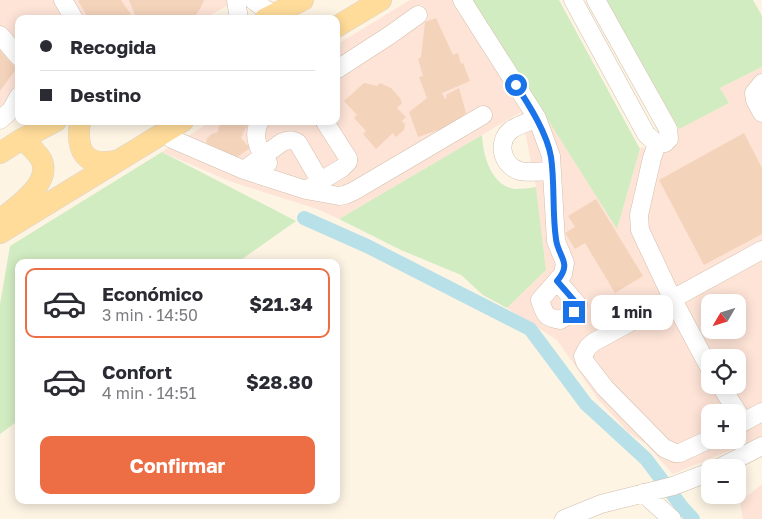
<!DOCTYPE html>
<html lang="es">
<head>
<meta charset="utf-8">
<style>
	body { margin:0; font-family:"Golos Text",sans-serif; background:#f7f7f7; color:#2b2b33; height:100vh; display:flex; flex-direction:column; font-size:19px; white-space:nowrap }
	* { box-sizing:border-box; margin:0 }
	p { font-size:16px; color:#7c7c81 }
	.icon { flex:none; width:28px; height:28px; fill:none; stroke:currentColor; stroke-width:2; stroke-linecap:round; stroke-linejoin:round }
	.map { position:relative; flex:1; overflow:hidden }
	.details { position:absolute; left:15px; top:259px; width:325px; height:245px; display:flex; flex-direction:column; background:#fff; border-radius:10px; box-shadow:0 2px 12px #0003 }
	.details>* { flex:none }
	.banner { position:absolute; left:15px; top:15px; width:325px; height:110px; border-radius:10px; box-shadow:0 2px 12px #0003; display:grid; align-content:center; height:110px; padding:0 25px; background:#fff }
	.needle { width:32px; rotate:231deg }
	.fabs { position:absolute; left:701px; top:294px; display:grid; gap:10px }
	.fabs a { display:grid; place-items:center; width:45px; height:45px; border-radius:10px; background:#fff; box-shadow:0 2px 12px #0003; font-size:25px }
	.end { position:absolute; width:22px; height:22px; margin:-11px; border:6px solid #1a73e8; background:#fff; box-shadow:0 0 0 2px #fff }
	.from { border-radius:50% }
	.bubble { position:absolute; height:35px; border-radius:10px; background:#fff; box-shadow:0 2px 12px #0003; font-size:16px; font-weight:700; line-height:35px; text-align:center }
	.banner b { display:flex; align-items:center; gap:18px; height:48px; font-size:19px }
	.banner b+b { border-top:1px solid #e1e1e2 }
	.banner i { width:12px; height:12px; background:#2b2b33 }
	ul { padding:9px 0 0; list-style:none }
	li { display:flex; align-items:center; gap:15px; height:70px; margin:0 10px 8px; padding:0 15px; border:2px solid transparent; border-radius:10px }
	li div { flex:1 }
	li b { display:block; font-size:19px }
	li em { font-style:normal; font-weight:700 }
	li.current { border-color:#ed6e44 }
	li>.icon { width:45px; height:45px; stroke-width:1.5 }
	.primary-button { display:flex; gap:10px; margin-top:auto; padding:10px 25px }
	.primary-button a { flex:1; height:58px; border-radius:10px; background:#ed6e44; color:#fff; font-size:20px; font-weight:700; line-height:58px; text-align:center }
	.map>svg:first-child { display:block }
	.commercial { fill:#fee4d7; fill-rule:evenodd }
	.green { fill:#d2ecc2 }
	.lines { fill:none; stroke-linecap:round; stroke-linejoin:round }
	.canal { stroke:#b8e0e8; stroke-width:14 }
	.building { fill:#f4d3bb }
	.minor-casing { stroke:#d1beac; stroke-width:19 }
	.major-casing { stroke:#dcd4cf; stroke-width:22 }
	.minor { stroke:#fff; stroke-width:18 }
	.major { stroke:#ffdc9a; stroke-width:21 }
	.route { stroke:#1a73e8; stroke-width:6 }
</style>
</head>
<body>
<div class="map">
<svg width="762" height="519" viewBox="0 0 762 519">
	<rect width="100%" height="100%" fill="#fdf4e4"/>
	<path class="commercial" d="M0,0h238l-26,14 2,5h-195v93l-19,13z
		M410,0h62l145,228 23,-79 2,-2 14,8 14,-4 6,-15v-6l53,-27 -9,-15 42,-21v370l-89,37 -27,-30 -18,-12 -30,-33 -41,-59 -50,-32 39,-38 -10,-83 -15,-75 -182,107 -22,-10 -88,-28 -67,-29 50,-31h124v-76zM710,302h28v28h-28zM710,358h28v27h-28zM710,412h28v28h-28z
		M762,484v35h-19l-3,-17z"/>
	<path class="green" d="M472,0h87l81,149 -23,80z
		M606,0h147l9,16v51l-42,21 9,15 -50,26z
		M482,135c1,20 9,51 33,54 7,0 14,-1 21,-2l10,83 -39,38 -24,-13 -22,-20 -60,-25 -62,-31z
		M162,152l134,69 -58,41h-219v158l-19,14v-130l10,-58z"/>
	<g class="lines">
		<path class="canal" d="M304,218l63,28 163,83 56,75 60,55 36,48 11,12"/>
	</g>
	<path class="building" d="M80,0h41l13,19h-45l-11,-18z
		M129,0h75l-4,9 -7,10h-54l-4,-4z
		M436,18l17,37 5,-2 3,11 2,-1 7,18 -28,12 3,6 2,-1 -1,-3 13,-7 7,25 -16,13 -32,11 -9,-25 18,-14 -8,-21 4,-1 -5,-17 3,-2 4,-35z
		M0,50l16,19 -16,22z
		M364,83l13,3 3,-3 11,5 9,10 2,5 -5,5 9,9 -4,4 3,3 -1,6 -8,7 -3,-4 -17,16 -13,-15 3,-3 -12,-13 3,-3 -13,-14z
		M233,121h16l-8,17 9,10 -13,9 -31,-14 1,-5 5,-4 6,-2 1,-6 5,-4 5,2z
		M744,133l18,35v66l-58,31 -45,-85z
		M596,199l47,77 -28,17 -30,-50 -10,6 -10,-16 10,-6 -7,-11z"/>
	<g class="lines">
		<defs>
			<path id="minor" d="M63,0l11,19
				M236,0l3,19
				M253,0l12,9 10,5
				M462,0l75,118 14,38 5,85 9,22 -2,11 -23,26c5,14 4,17 20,20l14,-8 4,-7 -21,-24
				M573,0l73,134 11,10 8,-1 4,-4 -1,-10 -72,-129
				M0,35l19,22
				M336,70l54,-35 28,-20
				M762,83l-8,10 1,7 7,13
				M537,118c-8,4 -19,7 -26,12 -15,12 -9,36 9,41 9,2 22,0 32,0
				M0,120l11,-10 8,-14
				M260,121c-9,15 -1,30 8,42
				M167,131l5,8 72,31 62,20 33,6 6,-1 9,-4 129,-76
				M657,144l-5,14 -13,57 1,15 32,68 38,71
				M244,170l37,-27c6,-3 10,-4 17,0l22,38
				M311,187l31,-19 6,-6v-4l-23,-36
				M720,385l24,37
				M738,425l24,-13
				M710,439l-30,14h-5l-11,-5 -59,-60 -20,-26 -2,-6 5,-9 6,-5 168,-92
				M719,468l43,-22
				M643,493l29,26
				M564,519l37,-15 72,-18 37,-14"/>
			<path id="major" d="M265,19l38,-19
				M336,27l45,-27
				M80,121c-4,28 3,46 35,40
				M0,153l22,-14 34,-18
				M0,220c16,-13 53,-37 41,-61 -5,-8 -12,-14 -19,-20
				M0,233l183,-112"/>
		</defs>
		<use href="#minor" class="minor-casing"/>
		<use href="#major" class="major-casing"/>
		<use href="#minor" class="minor"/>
		<use href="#major" class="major"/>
	</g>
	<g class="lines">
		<path class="route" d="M516,85c13,20 31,48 35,72 4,27 1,55 5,82 2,18 17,24 1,42l21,24 -4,7"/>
	</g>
</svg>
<div class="fabs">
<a><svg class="needle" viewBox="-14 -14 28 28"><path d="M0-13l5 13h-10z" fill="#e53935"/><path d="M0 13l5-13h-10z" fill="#7c7c81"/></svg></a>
<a><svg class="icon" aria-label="locate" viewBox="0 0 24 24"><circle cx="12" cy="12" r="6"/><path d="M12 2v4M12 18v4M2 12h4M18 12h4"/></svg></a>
<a>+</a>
<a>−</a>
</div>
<i class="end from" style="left:516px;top:85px"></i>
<i class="end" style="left:574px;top:312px"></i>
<div class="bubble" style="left:591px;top:295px;width:82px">1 min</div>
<div class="banner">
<b><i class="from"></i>Recogida</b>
<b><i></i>Destino</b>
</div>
<section class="details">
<ul>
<li class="current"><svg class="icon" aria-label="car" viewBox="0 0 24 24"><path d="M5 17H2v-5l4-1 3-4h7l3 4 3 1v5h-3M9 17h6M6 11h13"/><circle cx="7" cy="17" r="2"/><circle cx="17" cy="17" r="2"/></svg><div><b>Económico</b><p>3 min · 14:50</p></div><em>$21.34</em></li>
<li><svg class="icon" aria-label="car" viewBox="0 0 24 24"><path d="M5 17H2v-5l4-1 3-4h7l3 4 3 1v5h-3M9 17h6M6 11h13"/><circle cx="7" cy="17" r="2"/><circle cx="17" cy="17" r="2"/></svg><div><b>Confort</b><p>4 min · 14:51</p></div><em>$28.80</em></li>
</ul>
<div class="primary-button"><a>Confirmar</a></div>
</section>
</div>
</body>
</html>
